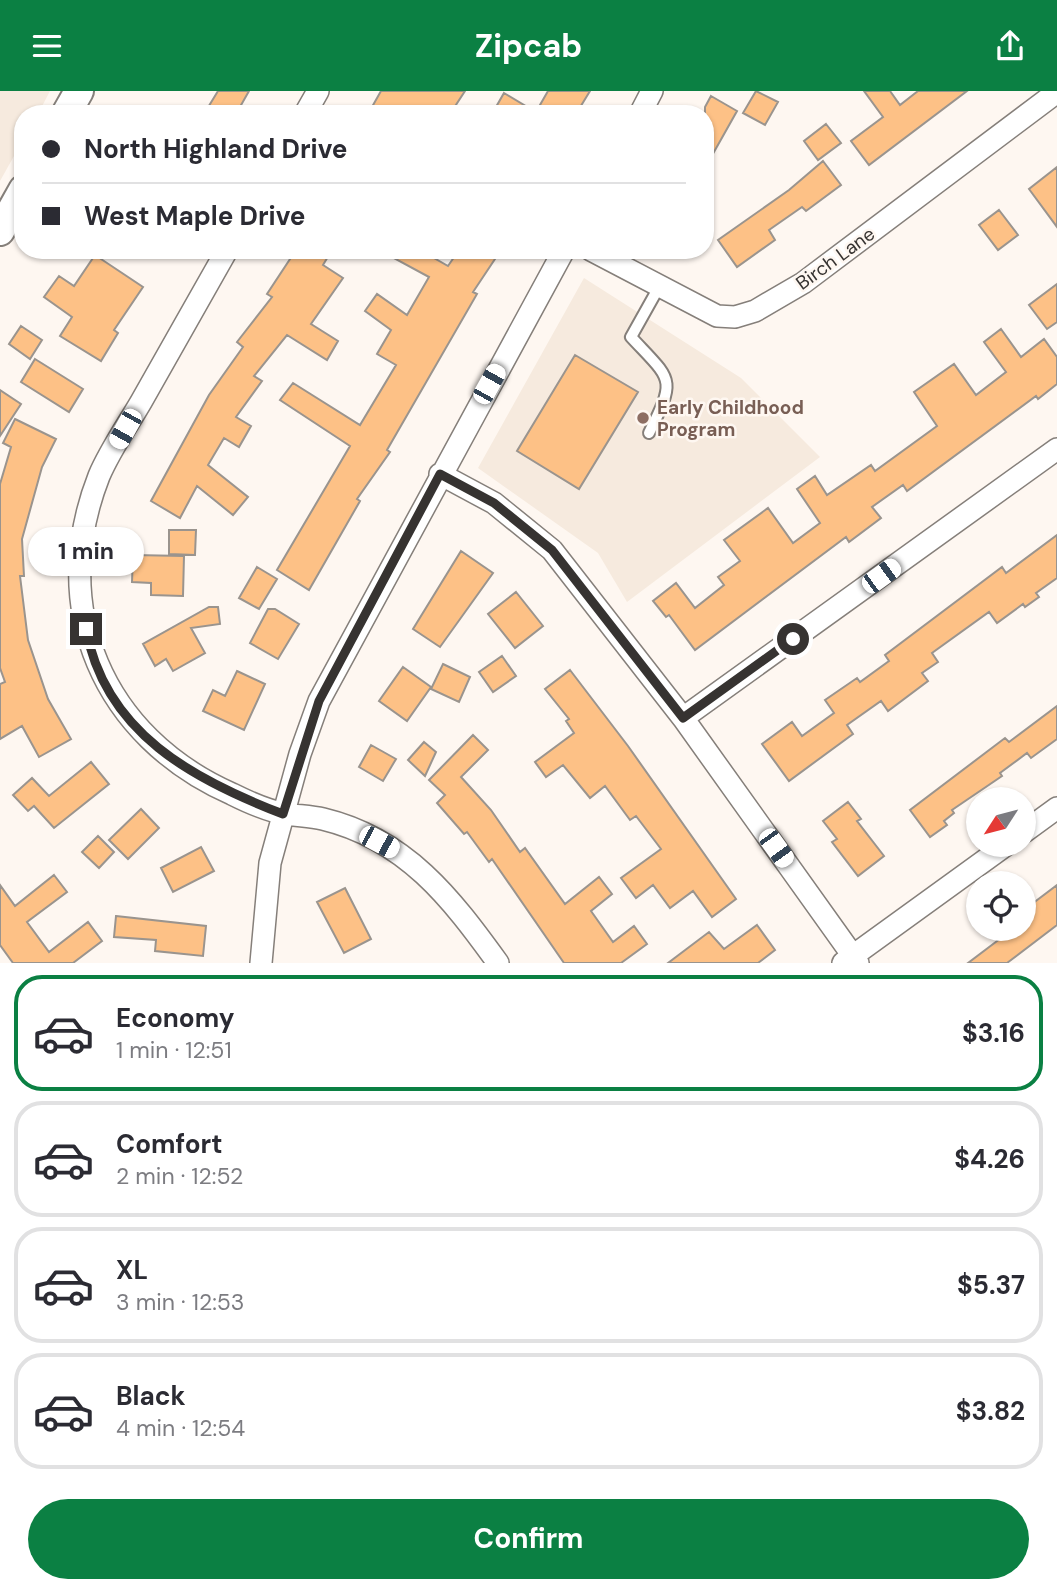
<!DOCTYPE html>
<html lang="en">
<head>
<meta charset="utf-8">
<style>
	body { margin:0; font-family:"DM Sans",sans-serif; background:#f2f2f3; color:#2b2b33; height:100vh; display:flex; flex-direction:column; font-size:26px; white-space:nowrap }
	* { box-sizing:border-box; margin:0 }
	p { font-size:23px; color:#7c7c81 }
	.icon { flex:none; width:38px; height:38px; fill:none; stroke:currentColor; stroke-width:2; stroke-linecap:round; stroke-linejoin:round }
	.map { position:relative; height:872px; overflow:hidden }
	.drawer { display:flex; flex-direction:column; background:#fff; flex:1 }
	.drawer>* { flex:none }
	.banner { position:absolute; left:14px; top:14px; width:700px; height:154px; border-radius:28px; box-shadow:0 2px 5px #0004; display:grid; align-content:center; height:154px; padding:0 28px; background:#fff }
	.needle { width:46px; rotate:234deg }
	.controls { position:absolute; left:966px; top:696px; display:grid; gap:14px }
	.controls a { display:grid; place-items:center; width:70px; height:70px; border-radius:50%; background:#fff; box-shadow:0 2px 5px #0004; font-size:35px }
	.end { position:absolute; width:32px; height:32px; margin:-16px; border:9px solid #363331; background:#fff; box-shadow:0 0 0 4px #fff }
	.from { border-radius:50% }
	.bubble { position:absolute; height:49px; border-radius:24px; background:#fff; box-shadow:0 2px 5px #0004; font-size:23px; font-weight:700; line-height:49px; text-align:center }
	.car { position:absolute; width:21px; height:42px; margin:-21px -10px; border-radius:9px; box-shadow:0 0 5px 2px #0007; background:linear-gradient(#fff 24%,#345 0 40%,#fff 0 76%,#345 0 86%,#fff 0) }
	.banner b { display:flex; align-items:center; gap:24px; height:66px; font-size:26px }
	.banner b+b { border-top:2px solid #e1e1e2 }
	.banner i { width:18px; height:18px; background:#2b2b33 }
	ul { padding:12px 0 0; list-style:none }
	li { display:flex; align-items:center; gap:21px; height:116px; margin:0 14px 10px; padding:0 14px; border:4px solid #e1e1e2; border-radius:28px }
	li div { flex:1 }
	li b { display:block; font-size:26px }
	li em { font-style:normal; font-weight:700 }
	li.current { border-color:#0b8043 }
	li>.icon { width:63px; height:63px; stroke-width:1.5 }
	.primary-button { display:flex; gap:14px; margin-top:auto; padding:14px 28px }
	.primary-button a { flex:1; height:80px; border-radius:42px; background:#0b8043; color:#fff; font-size:28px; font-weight:700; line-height:80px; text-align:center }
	header { display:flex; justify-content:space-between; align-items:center; height:91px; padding:0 28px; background:#0b8043; color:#fff; font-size:32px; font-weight:700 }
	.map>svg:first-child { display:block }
	.built { fill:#f6eade }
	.building { fill:#fdc186; stroke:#9a948e; stroke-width:2 }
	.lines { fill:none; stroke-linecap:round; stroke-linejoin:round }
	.service-casing { stroke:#857f7a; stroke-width:14 }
	.minor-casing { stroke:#857f7a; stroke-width:24 }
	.secondary-casing { stroke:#857f7a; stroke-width:32 }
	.service { stroke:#fff; stroke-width:10 }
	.minor { stroke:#fff; stroke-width:21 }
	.secondary { stroke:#fff; stroke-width:28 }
	.route { stroke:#363331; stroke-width:9 }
	.education-dot { fill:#8d6e63; stroke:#fef7f1; stroke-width:2.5 }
	.labels { text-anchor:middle; stroke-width:5; stroke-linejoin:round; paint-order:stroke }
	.street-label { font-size:19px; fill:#363331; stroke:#fef7f1 }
	.education-label { font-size:19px; font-weight:bold; fill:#785e54; stroke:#fef7f1; text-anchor:start }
</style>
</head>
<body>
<header><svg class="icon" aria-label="menu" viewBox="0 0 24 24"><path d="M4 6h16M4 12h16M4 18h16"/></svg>Zipcab<svg class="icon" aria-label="share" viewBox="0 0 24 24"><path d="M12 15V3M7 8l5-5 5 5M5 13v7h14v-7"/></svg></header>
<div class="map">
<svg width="1057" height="872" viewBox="0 0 1057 872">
	<rect width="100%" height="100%" fill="#fef7f1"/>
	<path class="built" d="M0,0h50l-12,23h-15v26l-23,41z
		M584,187l157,100 79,79 -193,145 -29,-49 -120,-85z"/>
	<path class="building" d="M218,0h31l-13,23h-32z
		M381,0h84l-15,23h-82z
		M548,0h42l-14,23h-22l-14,-9z
		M756,0l22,11 -13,23 -22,-12z
		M864,0h26l10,14 18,-14h49l-98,74 -18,-24 32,-24z
		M504,2l35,21h-47z
		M711,5l26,15 -32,57v-61z
		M826,33l15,19 -23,17 -14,-19z
		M823,70l18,24 -35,26 -4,-4 -33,23 6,10 -38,27 -19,-27 71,-50z
		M1057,76v60l-28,-38z
		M999,119l19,25 -20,15 -19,-25z
		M296,159h36l-9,15 20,13 -32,46 27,17 -11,19 -40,-25 -33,41 8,5 -26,36 15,9 -12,21 -15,-9 -16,27 40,32 -15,18 -36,-29 -17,32 -29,-17 58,-106 34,-48 -6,-5 35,-45 -5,-3z
		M379,159h41l28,16 11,-16h42l-28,42 4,2 -90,156 3,2 -33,47 3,2 -51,89 -32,-20 73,-124 -70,-46 13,-17 67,42 36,-60 -19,-11 14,-24 -26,-19 12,-17 30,21 22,-38z
		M95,164l48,32 -29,43 4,3 -17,28 -41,-25 12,-19 -28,-20 15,-21 15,10z
		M1057,193v38l-10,7 -18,-24z
		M21,235l21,14 -12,19 -21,-15z
		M1001,238l20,28 23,-18 13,18v27l-19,15 -2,-3 -129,95 -4,-6 -31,22 9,11 -32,24 -3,-5 -151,113 -26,-35 -3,2 -13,-16 23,-18 19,25 29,-23 -6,-8 22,-16 -16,-21 44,-32 25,35 27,-20 -23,-34 18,-13 12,19 44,-30 4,6 62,-45 -23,-34 40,-28 22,31 30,-23 -22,-30z
		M575,264l63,37 -59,97 -62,-38z
		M35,268l48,30 -14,23 -48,-30z
		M0,299l21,14 -21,32z
		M15,328l41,20 -14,28 -20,72 2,37h-4l8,64 20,59 23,40 -32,18 -17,-31 -22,13v-55l5,-2 -5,-14v-184l11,-37 -8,-4z
		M169,439h27l-1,25 -26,-1z
		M1057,444v43l-21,15 3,4 -14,10 -2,-3 -26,19 -8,-11 -57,41 6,9 -16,11 6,8 -40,30 -7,-10 -34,24 6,9 -64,47 -27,-37 30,-22 10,14 32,-23 -9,-13 32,-22 3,4 29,-21 -4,-6 117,-88 4,6z
		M461,460l32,22 -53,74 -27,-18z
		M133,464l51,1 -1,40 -32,-1v-12l-19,-1z
		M257,476l20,12 -18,30 -20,-11z
		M516,501l27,34 -28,22 -27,-34z
		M209,516h9l2,17 -29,4 14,25 -32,18 -7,-12 -11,7 -12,-22z
		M268,518h7l24,15 -21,35 -28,-16z
		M502,565l14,20 -23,16 -14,-20z
		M443,573l27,13 -11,25 -28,-13z
		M403,576l28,20 -24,34 -28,-20z
		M570,579l58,76 108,153 -24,18 -19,-26 -23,17 -17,-23 -17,13 -15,-20 40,-29 -25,-33 -6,4 -25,-34 -15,12 -27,-33 -17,12 -11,-15 39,-29 -8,-12 3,-2 -24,-30z
		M237,580l28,13 -21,46 -41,-19 10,-21 12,6z
		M1057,615v33l-26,19 -4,-5 -27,20 2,3 -50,34 2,3 -10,8 3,4 -17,12 -20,-27 95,-72 4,4z
		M473,644l15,15 -27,27 30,33 29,42 5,-4 40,56 34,-27 13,17 -21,17 22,31 21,-16 13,18 -26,19h-57l-72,-104 -3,3 -22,-30 -3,2 -27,-31 8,-8 -16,-15z
		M424,651l12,10 -11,24 -17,-16z
		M371,654l25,14 -13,22 -24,-14z
		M91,671l18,22 -55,44 -20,-22 -6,5 -15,-16 19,-17 17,18z
		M848,711l13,17 -4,2 27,35 -26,20 -26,-34 5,-3 -14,-18z
		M141,718l18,19 -31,31 -19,-19z
		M98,745l16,16 -15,16 -17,-16z
		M201,756l13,24 -41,21 -12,-24z
		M54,784l13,17 -40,30 22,30 39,-30 14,19 -29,22h-60l-13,-18v-60l15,21z
		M1057,794v40l-50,38h-39l45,-34h11v-19z
		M345,797l26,51 -27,14 -27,-51z
		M116,825l90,10 -3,30 -48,-5 1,-11 -42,-3z
		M757,834l18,25 -17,13h-90l41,-31 15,17z"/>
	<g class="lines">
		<defs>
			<path id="service" d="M649,342c28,-56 23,-52 -18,-96l28,-50"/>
			<path id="minor" d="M305,23l13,-23
				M640,23l12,-23
				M227,159c-29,51 -57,101 -86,152 -14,24 -31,48 -42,74 -52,132 4,261 133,318 16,8 36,17 54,20 12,2 25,2 37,5 83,20 128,79 175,144
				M591,159l126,66 18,1 20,-6 48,-28 254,-191
				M440,383l54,29 58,47 131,168 175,245
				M683,627l374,-269
				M1024,741l33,-24
				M261,872l9,-100 30,-109 19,-53 245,-451
				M843,872l163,-118"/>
			<path id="secondary" d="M66,23l13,-23
				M0,140l23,-41"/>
		</defs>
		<use href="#service" class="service-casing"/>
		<use href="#minor" class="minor-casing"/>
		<use href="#secondary" class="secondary-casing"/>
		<use href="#service" class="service"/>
		<use href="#minor" class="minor"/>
		<use href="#secondary" class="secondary"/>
	</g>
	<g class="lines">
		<path class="route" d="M86,538c19,104 108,151 197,185l36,-113 121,-227 54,29 58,47 131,168 110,-79"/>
	</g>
	<circle class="education-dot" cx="643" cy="327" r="7"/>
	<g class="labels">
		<g class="street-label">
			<text transform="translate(835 167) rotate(-36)" y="7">Birch Lane</text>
		</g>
		<g class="education-label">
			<text x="657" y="323">Early Childhood<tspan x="657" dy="22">Program</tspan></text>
		</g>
	</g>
</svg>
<div class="controls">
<a><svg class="needle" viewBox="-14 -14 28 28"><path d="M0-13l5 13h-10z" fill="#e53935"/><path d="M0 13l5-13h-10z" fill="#7c7c81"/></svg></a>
<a><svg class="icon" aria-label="locate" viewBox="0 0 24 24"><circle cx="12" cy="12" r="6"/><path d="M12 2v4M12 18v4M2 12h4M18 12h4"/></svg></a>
</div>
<i class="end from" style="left:793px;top:548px"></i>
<i class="end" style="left:86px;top:538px"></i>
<div class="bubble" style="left:28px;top:436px;width:116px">1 min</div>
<i class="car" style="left:489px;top:293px;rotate:29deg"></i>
<i class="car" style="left:125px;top:338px;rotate:209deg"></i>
<i class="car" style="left:881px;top:485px;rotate:54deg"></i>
<i class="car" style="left:379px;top:751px;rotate:118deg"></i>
<i class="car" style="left:776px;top:757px;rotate:144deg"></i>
<div class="banner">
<b><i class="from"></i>North Highland Drive</b>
<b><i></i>West Maple Drive</b>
</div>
</div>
<section class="drawer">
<ul>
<li class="current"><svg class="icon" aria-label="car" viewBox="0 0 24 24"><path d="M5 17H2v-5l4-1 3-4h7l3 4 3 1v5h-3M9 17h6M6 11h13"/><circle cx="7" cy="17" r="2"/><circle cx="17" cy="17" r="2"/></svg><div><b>Economy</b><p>1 min · 12:51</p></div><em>$3.16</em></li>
<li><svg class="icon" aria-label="car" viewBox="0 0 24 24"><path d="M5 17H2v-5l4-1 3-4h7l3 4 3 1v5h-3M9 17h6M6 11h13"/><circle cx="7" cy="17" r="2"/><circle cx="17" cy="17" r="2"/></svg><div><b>Comfort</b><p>2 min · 12:52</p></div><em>$4.26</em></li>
<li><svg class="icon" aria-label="car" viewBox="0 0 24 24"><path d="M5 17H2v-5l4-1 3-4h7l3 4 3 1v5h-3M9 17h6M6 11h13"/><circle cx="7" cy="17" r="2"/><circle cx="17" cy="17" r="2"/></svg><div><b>XL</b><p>3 min · 12:53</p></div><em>$5.37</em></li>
<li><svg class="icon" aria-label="car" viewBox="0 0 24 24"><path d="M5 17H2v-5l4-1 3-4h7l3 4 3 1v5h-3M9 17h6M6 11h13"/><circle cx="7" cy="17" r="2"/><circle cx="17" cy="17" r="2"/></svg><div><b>Black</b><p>4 min · 12:54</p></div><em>$3.82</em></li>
</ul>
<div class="primary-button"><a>Confirm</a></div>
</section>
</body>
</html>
